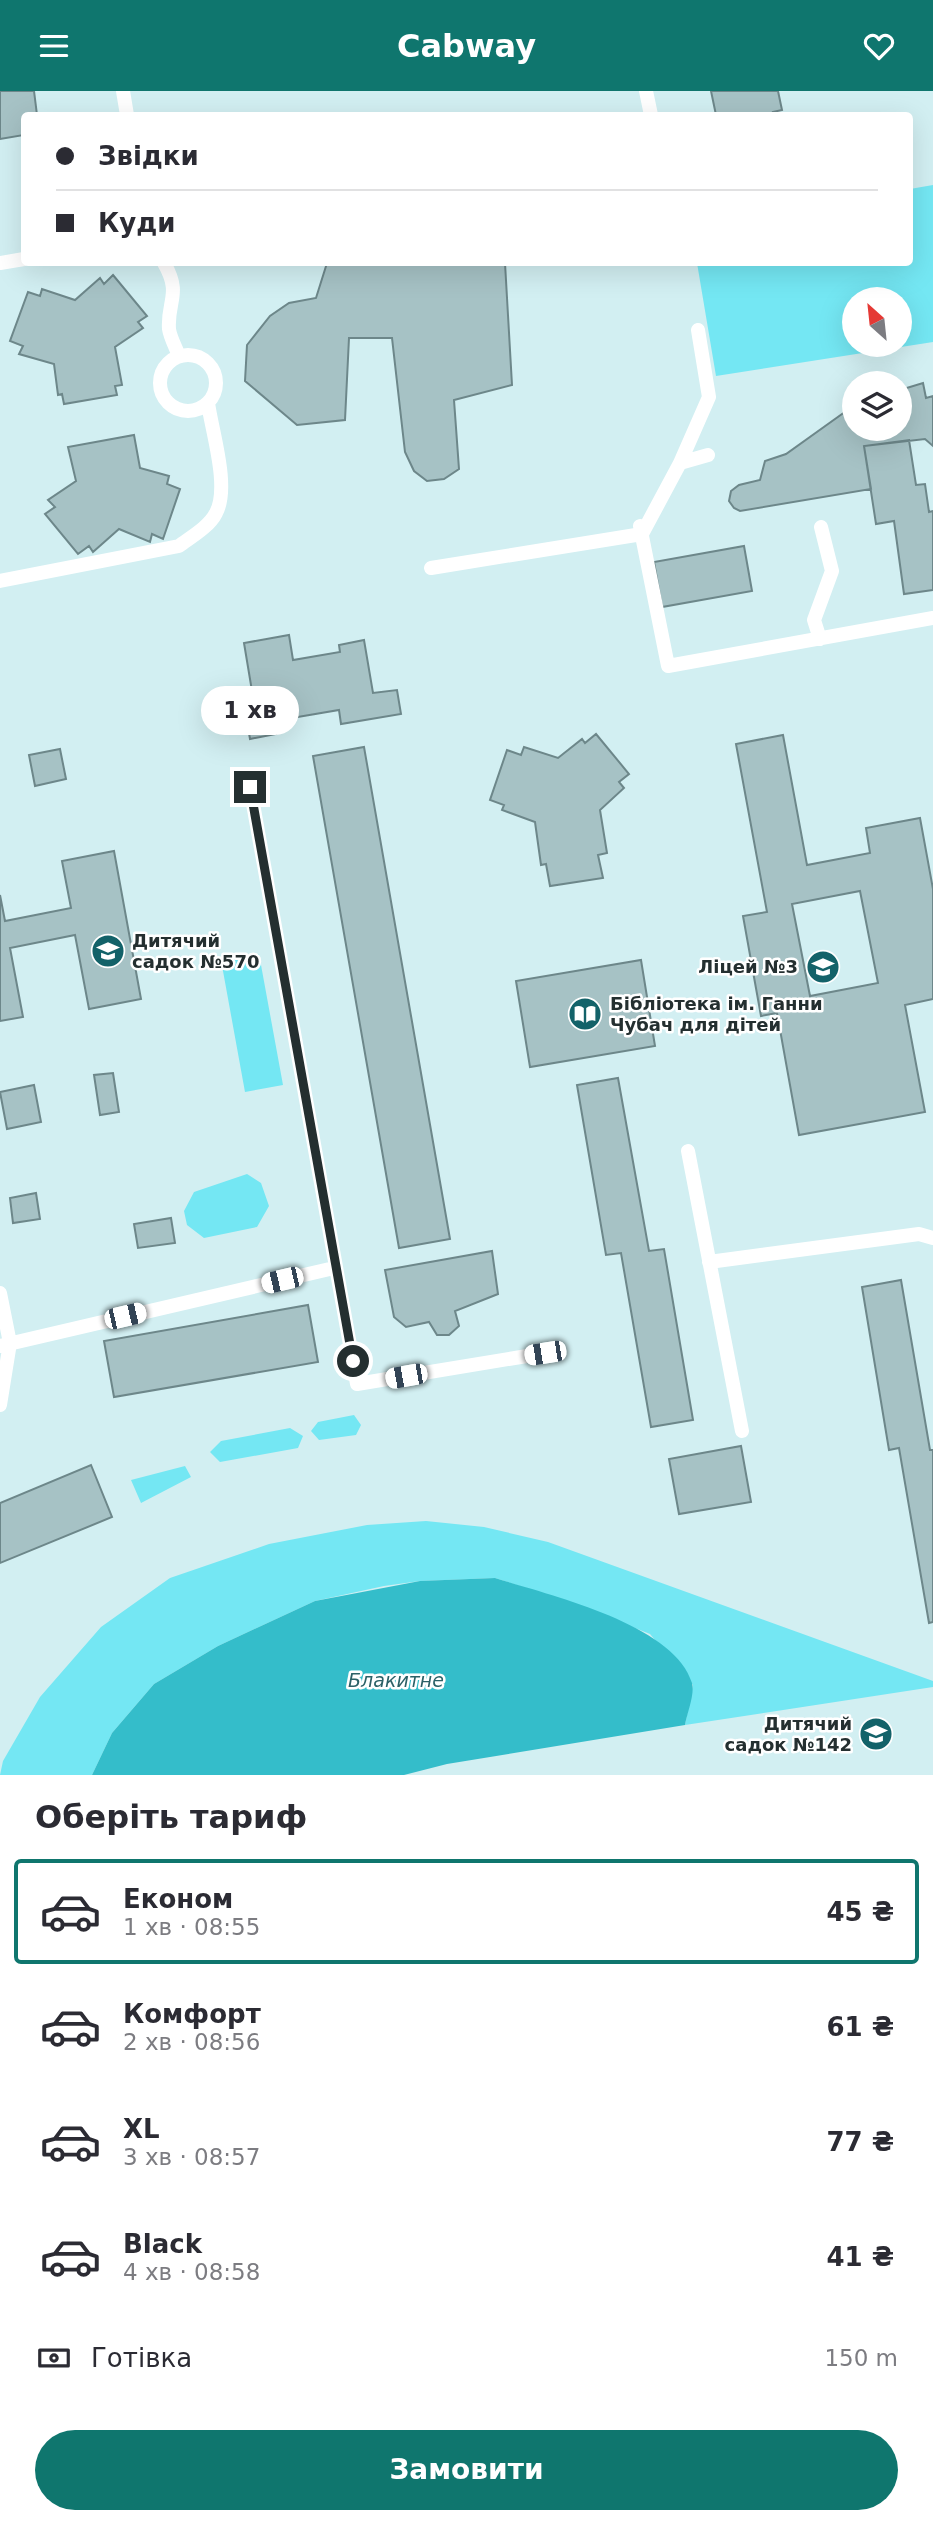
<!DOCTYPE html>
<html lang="uk">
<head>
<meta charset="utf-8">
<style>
	body { margin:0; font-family:"DejaVu Sans",sans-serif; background:#f7f7f7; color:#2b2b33; height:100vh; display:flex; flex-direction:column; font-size:26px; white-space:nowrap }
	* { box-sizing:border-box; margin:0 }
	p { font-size:23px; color:#7c7c81 }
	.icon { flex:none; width:38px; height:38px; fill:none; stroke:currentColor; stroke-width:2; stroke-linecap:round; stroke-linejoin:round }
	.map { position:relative; height:1684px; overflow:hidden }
	.details { display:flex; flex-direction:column; background:#fff; flex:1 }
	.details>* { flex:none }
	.banner { position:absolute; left:21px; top:21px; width:892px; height:154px; border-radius:7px; box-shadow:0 7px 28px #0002; display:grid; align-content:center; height:154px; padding:0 35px; background:#fff }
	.needle { width:46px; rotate:333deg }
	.buttons { position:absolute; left:842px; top:196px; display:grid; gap:14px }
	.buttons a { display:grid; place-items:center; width:70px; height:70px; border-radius:50%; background:#fff; box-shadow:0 7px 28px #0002; font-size:35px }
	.end { position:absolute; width:32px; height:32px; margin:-16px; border:9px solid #242f30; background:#fff; box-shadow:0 0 0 4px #fff }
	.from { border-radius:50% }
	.bubble { position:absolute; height:49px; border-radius:24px; background:#fff; box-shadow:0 7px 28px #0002; font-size:23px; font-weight:600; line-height:49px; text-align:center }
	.car { position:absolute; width:21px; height:42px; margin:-21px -10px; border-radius:9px; box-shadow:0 0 5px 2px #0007; background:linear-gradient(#fff 24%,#345 0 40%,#fff 0 76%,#345 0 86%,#fff 0) }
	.banner b { display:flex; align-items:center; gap:24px; height:66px; font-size:26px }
	.banner b+b { border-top:2px solid #e1e1e2 }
	.banner i { width:18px; height:18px; background:#2b2b33 }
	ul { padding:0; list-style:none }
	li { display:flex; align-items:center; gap:21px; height:105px; margin:0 14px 10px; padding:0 21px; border:4px solid transparent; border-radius:7px }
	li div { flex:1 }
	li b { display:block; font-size:26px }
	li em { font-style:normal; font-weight:600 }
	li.selected { border-color:#0f766e }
	li>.icon { width:63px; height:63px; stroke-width:1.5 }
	h2 { padding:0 35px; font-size:32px; line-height:84px }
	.pay { display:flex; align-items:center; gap:18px; height:77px; padding:0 35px; font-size:26px }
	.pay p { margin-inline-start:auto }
	.action { display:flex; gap:14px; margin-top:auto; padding:14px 35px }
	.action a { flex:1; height:80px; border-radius:42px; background:#0f766e; color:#fff; font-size:28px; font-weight:600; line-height:80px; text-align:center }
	header { display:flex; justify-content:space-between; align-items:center; height:91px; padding:0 35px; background:#0f766e; color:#fff; font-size:32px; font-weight:600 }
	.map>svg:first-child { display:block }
	.green { fill:#74e7f3; fill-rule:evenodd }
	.water { fill:#34bdca }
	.building { fill:#a6c2c5; stroke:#6d878a; stroke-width:2; fill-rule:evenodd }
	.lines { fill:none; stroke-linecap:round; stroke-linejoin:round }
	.service { stroke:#fff; stroke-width:14 }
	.route { stroke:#242f30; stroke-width:9 }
	.labels { text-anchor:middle; stroke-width:5; stroke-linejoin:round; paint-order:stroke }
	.poi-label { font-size:18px; font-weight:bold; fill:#242f30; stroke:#fff; text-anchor:start }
	.water-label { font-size:19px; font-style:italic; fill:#2b6167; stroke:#fff }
</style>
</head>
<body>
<header><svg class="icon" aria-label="menu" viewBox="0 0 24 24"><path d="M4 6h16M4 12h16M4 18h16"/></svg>Cabway<svg class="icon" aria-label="heart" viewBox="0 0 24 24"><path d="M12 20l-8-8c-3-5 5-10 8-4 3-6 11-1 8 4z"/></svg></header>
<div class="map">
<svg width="933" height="1684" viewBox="0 0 933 1684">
	<rect width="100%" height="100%" fill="#d2eff2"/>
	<path class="green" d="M933,94v157l-217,34 -19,-113h213v-74zM900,208v46h-46v-46z
		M259,863l24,131 -38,7 -24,-132z
		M247,1083l14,9 8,23 -12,21 -53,11 -17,-13 -3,-14 10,-19z
		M354,1324l7,10 -5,10 -37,5 -8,-9 7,-9z
		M290,1337l13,8 -5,12 -78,14 -10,-10 11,-11z
		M185,1375l6,11 -50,26 -10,-23z
		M426,1430l58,6 64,15 385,139v6l-248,38 8,-40 -43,-51 -78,-31 -77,-25 -75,3 -36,5 -69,15 -97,45 -64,38 -42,49 -20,42h-92l3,-14 37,-64 61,-70 69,-49 99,-34 98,-19z"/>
	<path class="water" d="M495,1487c54,17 180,46 197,105 3,11 -5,30 -7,42l-238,39 -43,11h-312l20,-42 42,-49 64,-38 97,-45 105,-20z"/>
	<path class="building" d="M0,0h34l3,24h-13v20l-24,4z
		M711,0h67l4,19 -9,2 1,3h-58z
		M327,172h178l7,122 -58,15 5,69 -15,10 -17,2 -13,-10 -9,-19 -13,-114h-43l-4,82 -48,5 -52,-44 2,-36 23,-29 19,-13 27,-5z
		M113,184l34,41 -9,6 5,6 -28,19 7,38 -7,1 2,9 -53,9 -2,-10 -4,1 -4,-31 -35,-10 4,-8 -13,-5 18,-49 12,4 2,-7 33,11 25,-22 4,6z
		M923,292l3,15 7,-2v50l-8,-7 -61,7 7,43 -131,22 -6,-3 -5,-7 2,-10 8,-6 21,-5 5,-19 21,-7 63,-45 5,1v19h46v-39z
		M134,344l6,33 29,8 -2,8 13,5 -17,50 -11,-5 -2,8 -31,-13 -26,23 -4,-6 -11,8 -33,-40 10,-7 -7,-7 28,-19 -8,-34z
		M909,349l7,45 9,-1 4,28 4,-1v79l-29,4 -10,-73 -18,3 -12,-78z
		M744,455l8,45 -90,16 -8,-45z
		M289,544l4,25 47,-8 -1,-7 25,-5 9,53 24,-3 4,24 -60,10 -2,-14 -65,11 2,13 -26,5 -4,-23 10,-1 -12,-72z
		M596,643l33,40 -10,8 5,6 -24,22 7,43 -9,2 5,23 -53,8 -4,-22 -5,1 -6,-43 -33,-12 2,-5 -14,-5 17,-50 14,5 3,-8 34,11 24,-19 3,4z
		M783,644l24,130 63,-12 -4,-25 54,-10 13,71v110l-28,6 20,107 -126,23 -22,-122 -16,3 -18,-100 24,-4 -31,-168zM860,800l18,92 -68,13 -18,-92z
		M364,656l86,492 -51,9 -86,-492z
		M60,658l6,30 -31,7 -6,-31z
		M114,760l27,148 -52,10 -14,-74 -65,13 13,69 -23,4v-126l5,26 66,-13 -9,-47z
		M641,869l14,86 -125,21 -14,-86z
		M113,982l6,39 -19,3 -6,-40z
		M618,987l31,173 15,-2 29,171 -42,7 -30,-174 -15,2 -29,-170z
		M34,994l7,37 -34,7 -7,-37z
		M36,1102l4,26 -27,4 -3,-25z
		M171,1127l4,25 -37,5 -4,-24z
		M492,1160l6,43 -43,17 4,15 -10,9h-12l-8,-13 -23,5 -12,-10 -9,-47z
		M901,1189l29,170h3v172l-4,1 -30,-175 -10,2 -27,-163z
		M308,1214l10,57 -204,35 -10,-56z
		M741,1355l10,56 -72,12 -10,-55z
		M91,1374l21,52 -112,46v-60z"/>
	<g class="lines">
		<path class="service" d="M123,0l4,24
			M646,0l5,24
			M0,172l24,-4
			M164,172c18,31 3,38 5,66 1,8 7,19 10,27
			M160 292a28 28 0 1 1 56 0a28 28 0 1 1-56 0Z
			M680,372l28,-8
			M640,435l28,140 265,-48
			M431,477l211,-34 38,-71 29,-66 -11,-67
			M0,490l179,-35c12,-9 30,-19 37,-33 14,-26 -4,-81 -8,-110
			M820,548l-6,-19 18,-49 -11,-44
			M250,696l107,597 188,-31
			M688,1060l54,280
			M709,1171l210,-28 14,4
			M0,1202l10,50 -10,62
			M0,1255l334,-78"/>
	</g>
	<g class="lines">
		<path class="route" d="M250,696l103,574"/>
	</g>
	<defs>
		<symbol id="school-disc" viewBox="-11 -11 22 22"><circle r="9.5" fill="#136269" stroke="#fff"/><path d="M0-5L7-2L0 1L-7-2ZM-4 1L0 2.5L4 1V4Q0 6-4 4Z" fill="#fff"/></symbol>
		<symbol id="library-disc" viewBox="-11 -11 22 22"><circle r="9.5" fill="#136269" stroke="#fff"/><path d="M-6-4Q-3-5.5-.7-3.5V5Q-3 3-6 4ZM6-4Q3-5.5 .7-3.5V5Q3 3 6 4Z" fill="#fff"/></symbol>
	</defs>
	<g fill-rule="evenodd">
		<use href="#school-disc" x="89" y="841" width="38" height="38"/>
		<use href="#school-disc" x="804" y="857" width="38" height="38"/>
		<use href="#library-disc" x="566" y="904" width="38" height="38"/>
		<use href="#school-disc" x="857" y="1624" width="38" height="38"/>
	</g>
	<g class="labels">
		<g class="poi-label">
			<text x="132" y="856">Дитячий<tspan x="132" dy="21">садок №570</tspan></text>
			<text x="798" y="882" text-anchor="end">Ліцей №3</text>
			<text x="610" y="919">Бібліотека ім. Ганни<tspan x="610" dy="21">Чубач для дітей</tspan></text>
			<text x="852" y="1639" text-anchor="end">Дитячий<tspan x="852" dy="21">садок №142</tspan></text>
		</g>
		<g class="water-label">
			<text x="396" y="1596">Блакитне</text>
		</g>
	</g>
</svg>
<div class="buttons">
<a><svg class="needle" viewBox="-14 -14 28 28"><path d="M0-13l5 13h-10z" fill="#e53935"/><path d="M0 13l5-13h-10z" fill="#7c7c81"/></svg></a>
<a><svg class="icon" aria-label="layers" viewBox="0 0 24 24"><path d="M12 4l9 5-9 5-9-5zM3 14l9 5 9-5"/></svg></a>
</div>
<i class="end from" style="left:353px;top:1270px"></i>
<i class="end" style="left:250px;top:696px"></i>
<div class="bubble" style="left:201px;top:595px;width:98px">1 хв</div>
<i class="car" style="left:282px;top:1189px;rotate:257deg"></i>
<i class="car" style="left:125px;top:1225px;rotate:77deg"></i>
<i class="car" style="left:545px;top:1262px;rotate:261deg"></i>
<i class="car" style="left:406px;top:1285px;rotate:260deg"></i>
<div class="banner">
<b><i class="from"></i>Звідки</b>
<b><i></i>Куди</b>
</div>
</div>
<section class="details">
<h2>Оберіть тариф</h2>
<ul>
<li class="selected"><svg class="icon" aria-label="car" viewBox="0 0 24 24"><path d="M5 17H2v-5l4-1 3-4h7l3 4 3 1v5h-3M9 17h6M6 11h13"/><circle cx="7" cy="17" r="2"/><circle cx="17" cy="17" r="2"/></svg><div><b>Економ</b><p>1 хв · 08:55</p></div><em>45 ₴</em></li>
<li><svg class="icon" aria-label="car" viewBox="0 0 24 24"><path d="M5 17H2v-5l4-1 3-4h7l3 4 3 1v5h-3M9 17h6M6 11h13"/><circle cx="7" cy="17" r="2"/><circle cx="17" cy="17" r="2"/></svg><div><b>Комфорт</b><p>2 хв · 08:56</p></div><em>61 ₴</em></li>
<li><svg class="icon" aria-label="car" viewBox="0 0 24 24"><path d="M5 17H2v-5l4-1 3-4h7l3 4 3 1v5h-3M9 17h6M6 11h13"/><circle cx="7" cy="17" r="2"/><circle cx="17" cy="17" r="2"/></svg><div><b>XL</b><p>3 хв · 08:57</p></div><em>77 ₴</em></li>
<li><svg class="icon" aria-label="car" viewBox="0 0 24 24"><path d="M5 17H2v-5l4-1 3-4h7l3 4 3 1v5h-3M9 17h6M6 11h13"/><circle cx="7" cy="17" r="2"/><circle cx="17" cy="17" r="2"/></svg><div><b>Black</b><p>4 хв · 08:58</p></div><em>41 ₴</em></li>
</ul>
<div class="pay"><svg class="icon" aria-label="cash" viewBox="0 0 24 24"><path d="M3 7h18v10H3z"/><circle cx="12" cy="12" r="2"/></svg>Готівка<p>150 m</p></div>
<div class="action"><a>Замовити</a></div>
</section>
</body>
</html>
